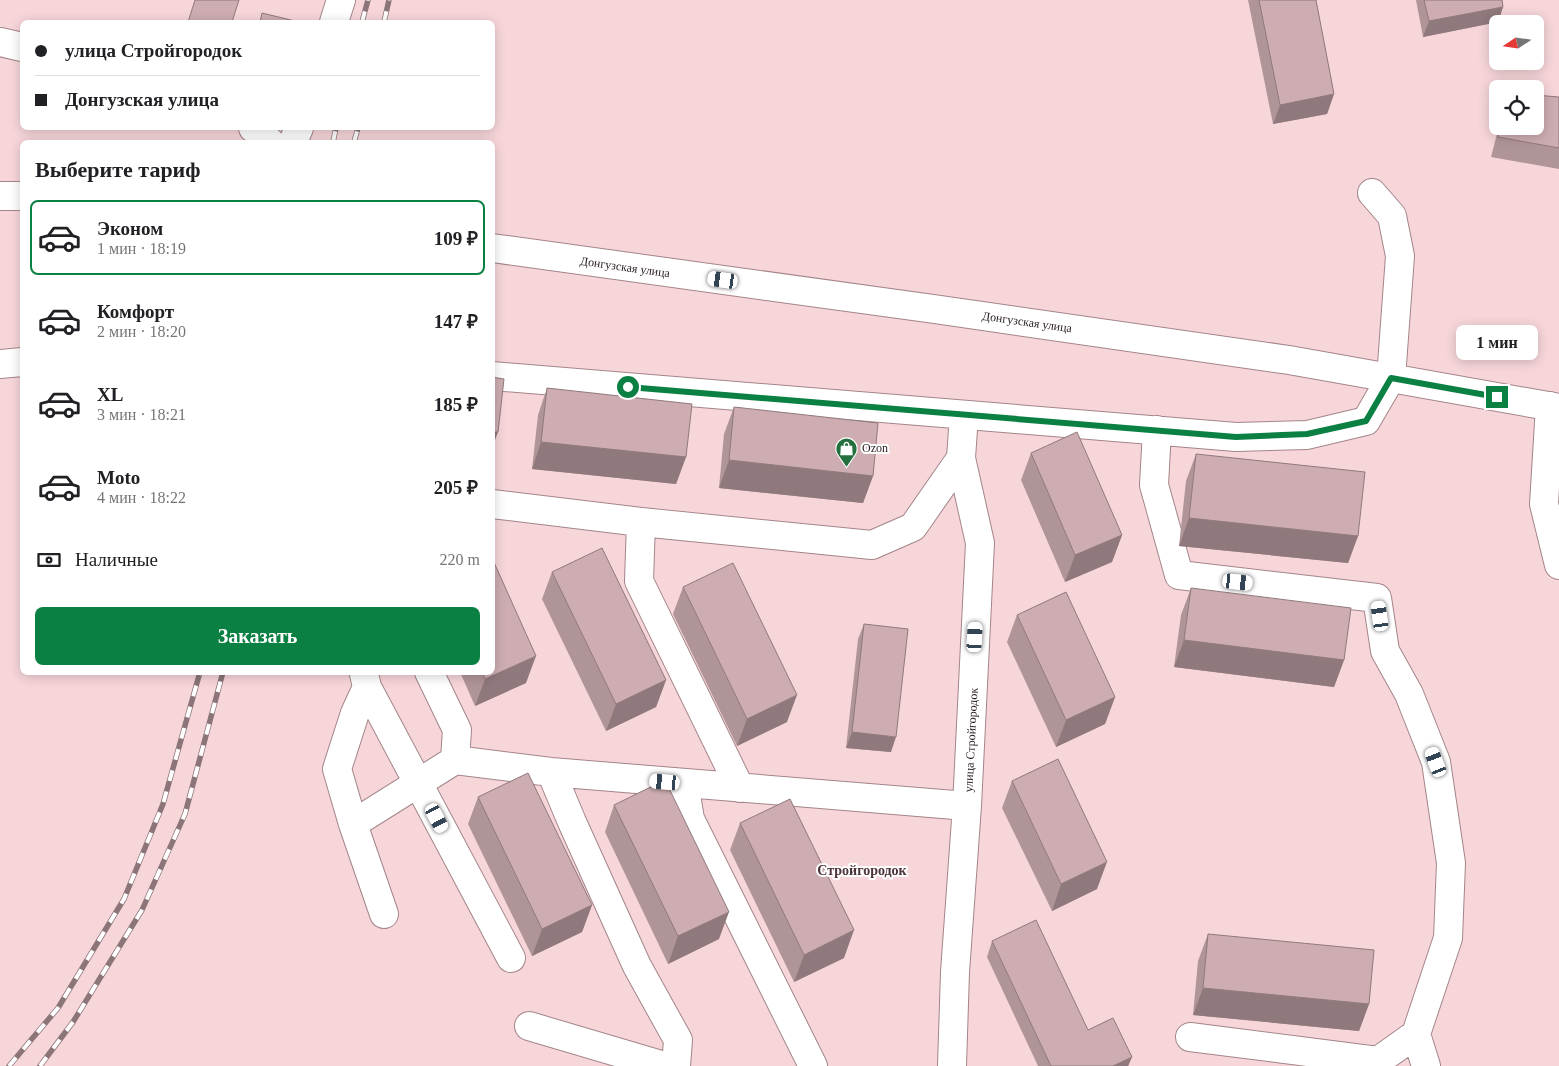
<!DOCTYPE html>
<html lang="ru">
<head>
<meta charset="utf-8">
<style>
	body { margin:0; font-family:"Times New Roman",serif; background:#f2f2f2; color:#202124; height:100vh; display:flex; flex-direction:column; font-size:19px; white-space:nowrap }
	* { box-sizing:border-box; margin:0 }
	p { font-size:16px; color:#757577 }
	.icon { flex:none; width:28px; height:28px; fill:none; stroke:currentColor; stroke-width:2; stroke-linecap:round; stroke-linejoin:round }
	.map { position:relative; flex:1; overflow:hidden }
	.panel { position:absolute; left:20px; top:140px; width:475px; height:535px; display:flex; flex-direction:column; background:#fff; border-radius:8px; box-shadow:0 2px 12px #0003 }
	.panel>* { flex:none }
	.banner { position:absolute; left:20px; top:20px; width:475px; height:110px; border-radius:8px; box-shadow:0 2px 12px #0003; display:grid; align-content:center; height:110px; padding:0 15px; background:#fff }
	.needle { width:32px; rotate:257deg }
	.controls { position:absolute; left:1489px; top:15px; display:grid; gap:10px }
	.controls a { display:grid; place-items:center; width:55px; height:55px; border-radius:8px; background:#fff; box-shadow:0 2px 12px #0003; font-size:25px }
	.end { position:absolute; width:22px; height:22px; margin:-11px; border:6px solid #0b8043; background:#fff; box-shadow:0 0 0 2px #fff }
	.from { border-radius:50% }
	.bubble { position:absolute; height:35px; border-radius:8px; background:#fff; box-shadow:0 2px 12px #0003; font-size:16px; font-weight:700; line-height:35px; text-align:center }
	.car { position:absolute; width:15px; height:30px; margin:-15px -8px; border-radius:6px; box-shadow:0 0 4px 1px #0007; background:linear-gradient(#fff 24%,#345 0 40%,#fff 0 76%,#345 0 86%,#fff 0) }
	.banner b { display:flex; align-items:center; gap:18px; height:48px; font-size:19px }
	.banner b+b { border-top:1px solid #e0e0e0 }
	.banner i { width:12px; height:12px; background:#202124 }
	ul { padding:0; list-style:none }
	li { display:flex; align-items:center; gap:15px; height:75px; margin:0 10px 8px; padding:0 5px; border:2px solid transparent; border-radius:8px }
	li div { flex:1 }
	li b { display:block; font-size:19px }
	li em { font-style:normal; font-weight:700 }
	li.selected { border-color:#0b8043 }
	li>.icon { width:45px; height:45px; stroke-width:1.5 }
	h2 { padding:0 15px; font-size:22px; line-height:60px }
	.pay { display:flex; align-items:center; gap:12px; height:55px; padding:0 15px; font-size:19px }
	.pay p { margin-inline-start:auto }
	.primary-button { display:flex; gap:10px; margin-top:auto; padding:10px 15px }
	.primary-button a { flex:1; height:58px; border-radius:8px; background:#0b8043; color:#fff; font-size:20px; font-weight:700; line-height:58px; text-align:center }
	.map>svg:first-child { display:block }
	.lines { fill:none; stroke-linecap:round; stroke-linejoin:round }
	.minor-casing { stroke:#a38589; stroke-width:30 }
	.highway-casing { stroke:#a38589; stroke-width:30 }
	.minor { stroke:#fff; stroke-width:28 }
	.highway { stroke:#fff; stroke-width:28 }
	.rail-casing { stroke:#8b7578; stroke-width:5.5 }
	.rail { stroke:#fff; stroke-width:4; stroke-dasharray:11; stroke-linecap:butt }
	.wall { fill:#b09598 }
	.shaded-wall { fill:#90797c }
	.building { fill:#cdadb1; stroke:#90797c }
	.route { stroke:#0b8043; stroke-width:6 }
	.labels { text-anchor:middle; stroke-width:4; stroke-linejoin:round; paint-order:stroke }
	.street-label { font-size:12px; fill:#281c1e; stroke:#fff }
	.poi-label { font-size:12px; fill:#281c1e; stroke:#fff; text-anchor:start }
	.neighbourhood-label { font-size:14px; font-weight:bold; fill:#4c3337; stroke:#fff }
</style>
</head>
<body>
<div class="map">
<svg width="1559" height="1066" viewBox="0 0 1559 1066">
	<rect width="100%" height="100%" fill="#f7d6da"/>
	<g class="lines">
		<defs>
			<path id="minor" d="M334,22l7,-22
				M0,42l22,5
				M253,128l17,14
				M293,142l6,-14
				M0,364l22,-2
				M492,376l744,61 71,-2 59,-14 25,-43 9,-122 -8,-40 -20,-23
				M1550,406l-6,98 15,61
				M1157,430l-3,55 25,90 198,23 8,53 24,43 27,68 15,101 -3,75 -32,96 10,32
				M492,504l149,18 231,23 41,-18 48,-69
				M641,522l-2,59 101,207
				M429,672l28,58 -2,30
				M364,674l3,13 -12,26 -18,56 16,55 31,90
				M367,687l144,271
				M551,772l21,50 65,144 41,74 -2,26
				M684,783l6,36 123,247
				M353,824l102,-64 96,12 416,34
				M529,1026l135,40
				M1190,1037l188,24
				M952,1066l3,-94 12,-166 13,-263 -19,-85 3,-43
				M1377,1066l1,-5 38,-27"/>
			<path id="highway" d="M0,196h22
				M492,248l442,61 355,51 270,48"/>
		</defs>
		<use href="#minor" class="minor-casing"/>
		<use href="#highway" class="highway-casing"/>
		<use href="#minor" class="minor"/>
		<use href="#highway" class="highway"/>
		<defs>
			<path id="rail" d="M362,22l6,-22
				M384,22l5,-22
				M333,142l3,-14
				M354,142l4,-14
				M9,1066l49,-58 66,-109 39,-95 37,-132
				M40,1066l33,-44 69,-112 43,-96 38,-142"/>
		</defs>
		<use href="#rail" class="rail-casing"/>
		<use href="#rail" class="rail"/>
	</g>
	<path class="wall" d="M1248,0h68l18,94 -7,20 -54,10z
		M1416,0h86l1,7 -5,15 -75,15z
		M1559,97v72l-68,-12 8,-31h36z
		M547,388l139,69 -10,27 -144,-15 6,-54z
		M734,407l139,69 -10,27 -144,-15 5,-54z
		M1031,453l91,82 -10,27 -47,20 -44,-102z
		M1196,454l162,82 -10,27 -169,-17 7,-65z
		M552,572l114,108 -10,27 -50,24 -64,-132z
		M683,587l104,135 -50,24 -64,-132z
		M1191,588l153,72 -10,27 -160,-20 7,-52z
		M1017,615l98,82 -10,27 -49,23 -49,-105z
		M864,624l27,128 -45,-4 12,-109z
		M460,672h32l34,11 -51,23z
		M1012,781l85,108 -45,22 -50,-103z
		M478,797l114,108 -10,27 -50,24 -64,-132z
		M614,805l105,134 -51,25 -63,-132z
		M740,823l104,135 -50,24 -64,-132z
		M1208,934l161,70 -10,27 -166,-16 5,-54z
		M992,941l96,89 44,27 -4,9h-90l-51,-109z"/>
	<path class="shaded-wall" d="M1503,7l-5,15 -75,15 6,-16z
		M1334,94l-7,20 -54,10 7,-19z
		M492,432h6l-6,16z
		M541,442l145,15 -10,27 -144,-15z
		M729,460l144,16 -10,27 -144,-15z
		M1189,518l169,18 -10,27 -169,-17z
		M1122,535l-10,27 -47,20 10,-27z
		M1184,640l160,20 -10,27 -160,-20z
		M536,656l-10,27 -51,23 10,-27z
		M666,680l-10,27 -50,24 10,-27z
		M797,695l-10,27 -50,24 10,-27z
		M1115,697l-10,27 -49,23 10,-27z
		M852,732l44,5 -5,15 -45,-4z
		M1107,862l-10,27 -45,22 9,-27z
		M592,905l-10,27 -50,24 10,-27z
		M729,912l-10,27 -51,25 10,-28z
		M854,930l-10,28 -50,24 10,-27z
		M1203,988l166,16 -10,27 -166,-16z
		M1132,1057l-4,9h-15z"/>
	<path class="building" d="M195,0h44l-7,22h-44z
		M1259,0h57l18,94 -54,11z
		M1424,0h78l1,7 -74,14z
		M262,13l37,9h-39z
		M1535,95l24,2v51l-61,-11 3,-11h34z
		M492,377l12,2 -6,53h-6z
		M547,388l145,16 -6,53 -145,-15z
		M734,407l144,16 -5,53 -144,-16z
		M1077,432l45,103 -47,20 -44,-102z
		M1196,454l169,18 -7,64 -169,-18z
		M602,548l64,132 -50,24 -64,-132z
		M492,558l44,98 -51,23 -3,-7h10z
		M733,563l64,132 -50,24 -64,-132z
		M1191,588l160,20 -7,52 -160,-20z
		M1066,592l49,105 -49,23 -49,-105z
		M864,624l44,5 -12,108 -44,-5z
		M1058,759l49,103 -46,22 -49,-103z
		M528,773l64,132 -50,24 -64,-132z
		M665,780l64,132 -51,24 -64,-131z
		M790,799l64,131 -50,25 -64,-132z
		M1036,920l52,110 25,-12 19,39 -19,9h-62l-59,-125z
		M1208,934l166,16 -5,54 -166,-16z"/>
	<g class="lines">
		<path class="route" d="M628,387l608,50 71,-3 59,-13 25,-43 106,19"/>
	</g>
	<defs>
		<symbol id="shop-pin" viewBox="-11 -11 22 30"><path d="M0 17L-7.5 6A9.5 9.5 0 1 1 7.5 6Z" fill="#246f3e" stroke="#fff"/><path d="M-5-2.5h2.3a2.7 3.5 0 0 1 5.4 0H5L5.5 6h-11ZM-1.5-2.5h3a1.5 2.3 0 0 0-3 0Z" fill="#fff"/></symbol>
	</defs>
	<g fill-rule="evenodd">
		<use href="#shop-pin" x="834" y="436" width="25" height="34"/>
	</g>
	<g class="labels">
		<g class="street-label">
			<text transform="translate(625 267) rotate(8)" y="4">Донгузская улица</text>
			<text transform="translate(1027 322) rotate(8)" y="4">Донгузская улица</text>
			<text transform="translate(971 740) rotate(-87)" y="4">улица Стройгородок</text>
		</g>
		<g class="poi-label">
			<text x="862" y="452">Ozon</text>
		</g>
		<g class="neighbourhood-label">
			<text x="862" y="875">Стройгородок</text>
		</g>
	</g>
</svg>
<div class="controls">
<a><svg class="needle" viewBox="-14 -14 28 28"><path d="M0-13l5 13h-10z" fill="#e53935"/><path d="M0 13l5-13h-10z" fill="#757577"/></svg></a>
<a><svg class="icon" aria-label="locate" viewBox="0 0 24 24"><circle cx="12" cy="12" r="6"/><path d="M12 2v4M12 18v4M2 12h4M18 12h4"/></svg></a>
</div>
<i class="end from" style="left:628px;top:387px"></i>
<i class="end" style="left:1497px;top:397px"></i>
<div class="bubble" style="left:1456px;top:325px;width:82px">1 мин</div>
<i class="car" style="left:723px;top:280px;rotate:278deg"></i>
<i class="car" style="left:1238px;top:582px;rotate:96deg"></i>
<i class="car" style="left:1380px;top:616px;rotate:352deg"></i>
<i class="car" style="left:975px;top:637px;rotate:3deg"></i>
<i class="car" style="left:1436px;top:762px;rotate:339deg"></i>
<i class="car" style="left:665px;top:782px;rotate:275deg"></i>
<i class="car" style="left:437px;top:818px;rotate:152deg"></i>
<div class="banner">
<b><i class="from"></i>улица Стройгородок</b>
<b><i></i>Донгузская улица</b>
</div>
<section class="panel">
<h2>Выберите тариф</h2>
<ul>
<li class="selected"><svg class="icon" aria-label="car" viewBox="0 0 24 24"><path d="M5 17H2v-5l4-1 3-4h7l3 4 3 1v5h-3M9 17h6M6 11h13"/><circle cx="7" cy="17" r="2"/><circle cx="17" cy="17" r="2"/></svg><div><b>Эконом</b><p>1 мин · 18:19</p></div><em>109 ₽</em></li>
<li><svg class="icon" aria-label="car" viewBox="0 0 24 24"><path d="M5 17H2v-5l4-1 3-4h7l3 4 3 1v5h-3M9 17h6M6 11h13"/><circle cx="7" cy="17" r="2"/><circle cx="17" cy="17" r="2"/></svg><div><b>Комфорт</b><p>2 мин · 18:20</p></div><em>147 ₽</em></li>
<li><svg class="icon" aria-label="car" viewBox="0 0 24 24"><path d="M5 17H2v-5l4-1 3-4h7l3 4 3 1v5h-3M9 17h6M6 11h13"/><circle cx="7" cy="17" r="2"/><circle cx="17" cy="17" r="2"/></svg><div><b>XL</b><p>3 мин · 18:21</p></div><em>185 ₽</em></li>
<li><svg class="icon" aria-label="car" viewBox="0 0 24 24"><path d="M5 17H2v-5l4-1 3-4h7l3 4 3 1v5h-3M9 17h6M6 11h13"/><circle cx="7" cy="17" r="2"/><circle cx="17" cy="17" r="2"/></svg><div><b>Moto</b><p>4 мин · 18:22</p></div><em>205 ₽</em></li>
</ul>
<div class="pay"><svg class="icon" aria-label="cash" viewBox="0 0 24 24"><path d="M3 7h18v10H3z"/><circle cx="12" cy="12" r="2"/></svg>Наличные<p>220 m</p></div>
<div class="primary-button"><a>Заказать</a></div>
</section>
</div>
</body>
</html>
